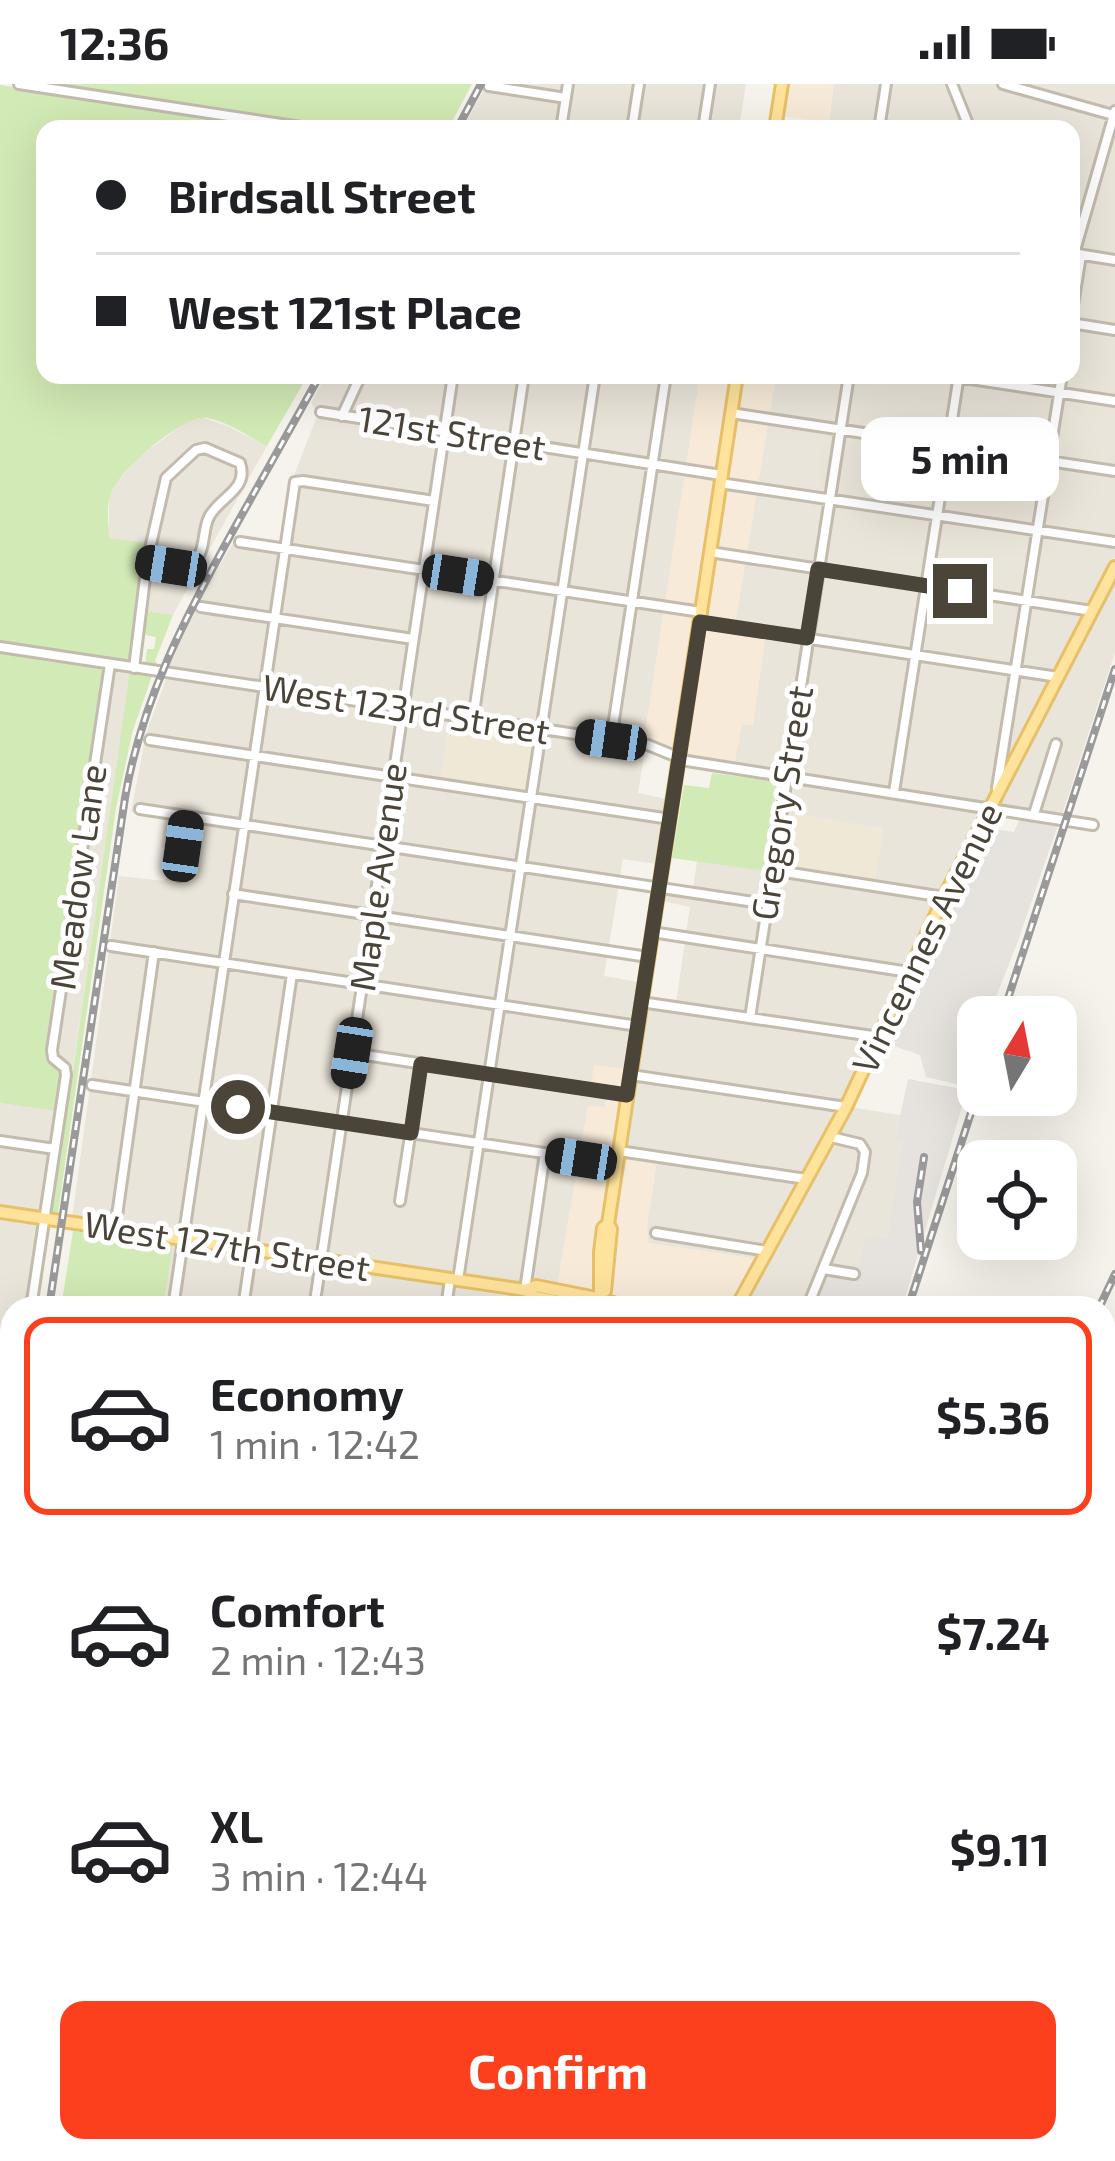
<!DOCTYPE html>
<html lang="en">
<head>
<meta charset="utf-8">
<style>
	body { margin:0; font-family:"Exo 2",sans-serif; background:#f2f2f2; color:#202124; height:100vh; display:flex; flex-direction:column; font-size:45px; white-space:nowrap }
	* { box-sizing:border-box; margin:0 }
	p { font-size:39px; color:#757577 }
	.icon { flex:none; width:66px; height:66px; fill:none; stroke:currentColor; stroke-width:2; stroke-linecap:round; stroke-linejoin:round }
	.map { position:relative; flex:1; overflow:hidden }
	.drawer { position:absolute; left:0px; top:1212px; width:1116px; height:867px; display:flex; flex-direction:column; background:#fff; border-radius:36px 36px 0 0; box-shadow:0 12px 48px #0002 }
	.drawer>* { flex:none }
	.banner { position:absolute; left:36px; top:36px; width:1044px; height:264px; border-radius:24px; box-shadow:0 12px 48px #0002; display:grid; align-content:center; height:264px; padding:0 60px; background:#fff }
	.needle { width:78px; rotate:10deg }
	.tools { position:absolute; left:957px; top:912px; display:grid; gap:24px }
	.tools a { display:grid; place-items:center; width:120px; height:120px; border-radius:24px; background:#fff; box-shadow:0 12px 48px #0002; font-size:60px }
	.end { position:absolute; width:54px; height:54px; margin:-27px; border:15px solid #4b4439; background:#fff; box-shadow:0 0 0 6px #fff }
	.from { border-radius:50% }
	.bubble { position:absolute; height:84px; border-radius:24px; background:#fff; box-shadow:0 12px 48px #0002; font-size:39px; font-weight:700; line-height:84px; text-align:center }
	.car { position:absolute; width:36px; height:72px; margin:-36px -18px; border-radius:15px; box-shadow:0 0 9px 3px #0007; background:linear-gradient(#222 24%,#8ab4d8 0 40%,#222 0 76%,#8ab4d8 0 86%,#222 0) }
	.banner b { display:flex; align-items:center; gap:42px; height:114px; font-size:45px }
	.banner b+b { border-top:3px solid #e0e0e0 }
	.banner i { width:30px; height:30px; background:#202124 }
	ul { padding:21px 0 0; list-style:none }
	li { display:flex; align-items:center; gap:36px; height:198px; margin:0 24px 18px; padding:0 36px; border:6px solid transparent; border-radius:24px }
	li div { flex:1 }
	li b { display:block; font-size:45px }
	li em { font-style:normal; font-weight:700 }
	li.active { border-color:#fc3f1d }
	li>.icon { width:108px; height:108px; stroke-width:1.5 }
	.button { display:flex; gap:24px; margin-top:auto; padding:24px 60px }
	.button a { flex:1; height:138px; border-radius:24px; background:#fc3f1d; color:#fff; font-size:48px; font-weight:700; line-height:138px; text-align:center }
	.status { display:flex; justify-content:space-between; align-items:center; height:84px; padding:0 60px; background:#fff; direction:ltr }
	.status svg { height:33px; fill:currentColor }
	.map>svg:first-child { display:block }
	.residential { fill:#eae5da }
	.commercial { fill:#f7ead8 }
	.industrial { fill:#e6e2dd }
	.education { fill:#efe8d6 }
	.green { fill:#d2eab5 }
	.water { fill:#a9d4f2 }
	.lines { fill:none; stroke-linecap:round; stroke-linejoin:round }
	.minor-casing { stroke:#c2bbae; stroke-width:14 }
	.major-casing { stroke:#e6c16a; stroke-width:16 }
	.minor { stroke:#fff; stroke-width:8 }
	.major { stroke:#ffe39c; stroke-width:10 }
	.rail-casing { stroke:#9a9a9a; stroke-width:8 }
	.rail { stroke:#fff; stroke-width:3; stroke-dasharray:9; stroke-linecap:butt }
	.major-bridge-casing { stroke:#e6c16a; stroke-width:16; stroke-linecap:butt }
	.major-bridge { stroke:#ffe39c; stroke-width:10 }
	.route { stroke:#4b4439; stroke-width:15 }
	.labels { text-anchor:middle; stroke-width:10; stroke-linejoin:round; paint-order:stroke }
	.street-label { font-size:36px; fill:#4b4439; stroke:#fff }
</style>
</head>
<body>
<div class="status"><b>12:36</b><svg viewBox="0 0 49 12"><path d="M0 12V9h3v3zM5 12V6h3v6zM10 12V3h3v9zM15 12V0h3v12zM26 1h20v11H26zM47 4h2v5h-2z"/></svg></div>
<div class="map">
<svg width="1115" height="2077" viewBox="0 0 1115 2077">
	<rect width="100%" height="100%" fill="#f6f3ec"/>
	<path class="residential" d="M487,0h259l-7,45h-277z
		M834,0h281v172l-44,-6v-121h-243z
		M1071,175l44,8v290l-129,245 -252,-37 8,-41 11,1 -19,-95 42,-255h295z
		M326,291h374l-56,365 -478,-72 26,-57 46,-76 44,7 10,-62 26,-66 -7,-11z
		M201,333l26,9 40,20 -94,169 -36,-4 -28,-73v-42l5,-10 25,-29 47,-35z
		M1115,492v76l-53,163 -64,-11z
		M107,575h25l-59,409 -21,-4 -4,-9z
		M167,593l368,58 110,15 -7,43 29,6 -11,65 -33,-5 -19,117 34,6 -13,87 -31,-3 13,23 -2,19 -17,-2 -31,182 -485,-70 47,-342 46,5 5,-32 -9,-2 4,-30 -34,-5 15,-78z
		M791,697l190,29 -114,247 -110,202 -109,-16 -1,-18 11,-71 -32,-5 23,-149 27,3 14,-96 -27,-6 1,-9 28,4 5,-35 67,10 119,-42 -97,-16z
		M0,1019l56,8 -13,100 -3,3 -40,-7z
		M850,1023l50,8 -5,23 7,3 -15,97 -29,34 -37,-8 -18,44h-60z
		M0,1133l41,6 -12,85h-17l-1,120 -11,-2z
		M173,1159l352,56 -1,9h-361z
		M1115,1467v373l-11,1v-365z
		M95,2067h198l-1,10h-196z"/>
	<path class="commercial" d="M790,0h44l-6,39 -43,-7z
		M700,291h76l-42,254 32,6 -13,91 -11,-2 -8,41 -48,-8 -15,-9 -27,-8z
		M594,981l31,4 -11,80 43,9 -10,67 1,18 109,16 -29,49h-83l-32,-11 -56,-9 31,-182 17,1 2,-18 -16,-4z"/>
	<path class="industrial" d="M1020,734l38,7 -40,116 -30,76h-10v25l-17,43 -35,-8 -6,-22 -35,-12 51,-115h3l34,-70 9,3 11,-32 21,3z
		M908,995l59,11 -65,218h-90l16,-42 29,5 10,-34 20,1 15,-97 -7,-2z"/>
	<path class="education" d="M449,638l86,13 -9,56 -86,-13z
		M786,729l97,16 -8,55 -98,-16z"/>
	<path class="green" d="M42,0h430l-24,45h-105z
		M0,1l287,44h-242v246h263l-41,71c-18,-9 -40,-25 -60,-28 -24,-4 -86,52 -95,73 -7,14 -3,32 -3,47l37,5 -8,67 35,5 -18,46 2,2 -2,4 -10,-2 2,-16h7l2,-12 -11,-2 -5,29 -8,-5 -6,3 -19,-2 -59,395 1,6 14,11 -7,39 -56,-8z
		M130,586l22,6 -19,54 -17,78 -58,405 -9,-1 20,-138 4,-3z
		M712,689l66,9 -14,89 -92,-13 12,-73 25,3z
		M73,1147l100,15 -10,62h-102z"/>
	<path class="water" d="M551,2067h429l-74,10h-277z"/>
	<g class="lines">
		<defs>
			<path id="minor" d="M19,0l295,45
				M952,0l18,45
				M1003,0l110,31
				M489,2l77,12
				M561,45l7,-45
				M632,45l7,-45
				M703,45l7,-45
				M879,45l7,-45
				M1074,170l41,-143
				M1078,170l37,6
				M1071,234l10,-63
				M1071,239l44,7
				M944,291l171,26
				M321,328l400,63
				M731,329l384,58
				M342,332l19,-41
				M205,364l35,15c9,27 -20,33 -31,54 -7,14 -3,34 -15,45 -12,11 -34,2 -47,0l19,-84 30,-28z
				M720,399l395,59
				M240,458l461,70
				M710,468l382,59
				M201,523l212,32
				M700,538l358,55
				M0,563l648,98 39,16 406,64
				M134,584l13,-106
				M473,635l51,-344
				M150,656l520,79
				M611,656l55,-365
				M997,704l65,-413
				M894,708l65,-417
				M140,725l627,95
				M1034,730l22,-70
				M772,786l172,27
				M179,792l8,-59
				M233,810l415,63
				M652,848l257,40
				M111,862l527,80
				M641,918l238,35
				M750,934l99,-643
				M352,969l275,42
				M631,991l215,32
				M92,1001l525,79
				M0,1057l55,8
				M619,1067l187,28
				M400,1117l21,-137
				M115,1146l39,-278
				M656,1149l111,18
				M824,1185l30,5
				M458,1196l137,-905
				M525,1206l20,-137
				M31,1224l35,-233 -1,-7 -12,-10 -1,-8 58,-386
				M173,1224l122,-826 8,-1 131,20
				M243,1224l49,-334
				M314,1224l139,-933
				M446,1224l4,-29
				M807,1224l55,-135 3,-21 -5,-8 -29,-7
				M0,1339l12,2
				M12,1356l-2,22 2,12
				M1104,1376l11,2
				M0,1416l12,1
				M1104,1445l11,2
				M0,1558l12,2
				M1104,1587l11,-77
				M1104,1652l11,2
				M0,1692l12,1
				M1104,1723l11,2
				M1104,1847l11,-3
				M1104,1934l11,2
				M0,2043l3,-18
				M437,2067l58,10
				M191,2077l1,-10
				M262,2077l2,-10
				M392,2077l1,-10
				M1032,2077l2,-10"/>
			<path id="major" d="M775,45l7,-45
				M0,1128l525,78 11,-4 65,13 28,9
				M525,1206l10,7 60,11
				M605,1207l6,-62 -3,-5
				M600,1224v-56l3,-24 5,-4 129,-849
				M736,1224l110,-201 98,-210 171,-330
				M1104,1306l11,1"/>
		</defs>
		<use href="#minor" class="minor-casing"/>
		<use href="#major" class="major-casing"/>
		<use href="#minor" class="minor"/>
		<use href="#major" class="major"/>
		<defs>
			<path id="rail" d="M457,45l24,-45
				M1002,933l113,-348
				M921,1167l-4,-49 7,-45
				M49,1224l76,-510c17,-100 62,-184 110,-271 28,-50 57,-101 85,-152
				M908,1224l70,-217
				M1099,1224l16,-34
				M0,1406l12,35
				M1104,1471l11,-9
				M0,1835l12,33
				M0,1883l12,41
				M71,2067l3,10
				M90,2067l2,10
				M44,2077l1,-10
				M349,2077l13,-10"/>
		</defs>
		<use href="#rail" class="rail-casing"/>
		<use href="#rail" class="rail"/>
		<defs>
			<path id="major-bridge" d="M458,2077l3,-10"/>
		</defs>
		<use href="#major-bridge" class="major-bridge-casing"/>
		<use href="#major-bridge" class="major-bridge"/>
	</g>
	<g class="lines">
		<path class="route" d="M238,1023l173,26 10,-69 206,31 73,-473 107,16 11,-69 142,22"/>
	</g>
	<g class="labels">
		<g class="street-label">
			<text transform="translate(452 349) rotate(9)" y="13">121st Street</text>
			<text transform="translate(406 625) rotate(9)" y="13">West 123rd Street</text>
			<text transform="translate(782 719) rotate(-81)" y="13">Gregory Street</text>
			<text transform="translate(78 793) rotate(-82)" y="13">Meadow Lane</text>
			<text transform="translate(378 793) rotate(-82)" y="13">Maple Avenue</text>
			<text transform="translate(927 854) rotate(-64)" y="13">Vincennes Avenue</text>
			<text transform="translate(227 1162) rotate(9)" y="13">West 127th Street</text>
		</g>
	</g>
</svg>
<div class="tools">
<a><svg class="needle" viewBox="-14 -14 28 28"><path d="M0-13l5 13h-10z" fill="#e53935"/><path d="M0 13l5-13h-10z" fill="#757577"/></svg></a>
<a><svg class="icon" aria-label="locate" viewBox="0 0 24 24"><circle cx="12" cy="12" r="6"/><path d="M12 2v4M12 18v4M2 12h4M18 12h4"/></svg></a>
</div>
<i class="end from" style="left:238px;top:1023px"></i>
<i class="end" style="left:960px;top:507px"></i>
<div class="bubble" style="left:861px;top:333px;width:198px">5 min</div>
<i class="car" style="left:171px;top:482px;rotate:279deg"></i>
<i class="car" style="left:458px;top:491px;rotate:99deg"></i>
<i class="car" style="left:611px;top:656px;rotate:278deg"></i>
<i class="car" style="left:183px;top:762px;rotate:8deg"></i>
<i class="car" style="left:352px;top:969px;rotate:189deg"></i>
<i class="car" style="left:581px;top:1075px;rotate:279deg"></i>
<div class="banner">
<b><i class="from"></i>Birdsall Street</b>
<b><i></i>West 121st Place</b>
</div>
<section class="drawer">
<ul>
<li class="active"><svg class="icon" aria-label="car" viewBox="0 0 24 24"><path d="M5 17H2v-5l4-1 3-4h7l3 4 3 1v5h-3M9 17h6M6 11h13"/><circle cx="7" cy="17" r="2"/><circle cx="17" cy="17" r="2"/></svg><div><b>Economy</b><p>1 min · 12:42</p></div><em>$5.36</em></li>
<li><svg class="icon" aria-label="car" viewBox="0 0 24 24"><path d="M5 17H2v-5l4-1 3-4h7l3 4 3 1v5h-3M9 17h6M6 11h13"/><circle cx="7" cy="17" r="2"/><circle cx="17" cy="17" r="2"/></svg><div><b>Comfort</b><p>2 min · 12:43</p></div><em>$7.24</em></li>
<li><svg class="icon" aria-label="car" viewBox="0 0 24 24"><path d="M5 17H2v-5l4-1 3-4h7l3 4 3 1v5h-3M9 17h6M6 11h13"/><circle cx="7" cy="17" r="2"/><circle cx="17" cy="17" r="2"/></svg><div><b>XL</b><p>3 min · 12:44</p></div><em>$9.11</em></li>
</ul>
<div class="button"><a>Confirm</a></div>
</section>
</div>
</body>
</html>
